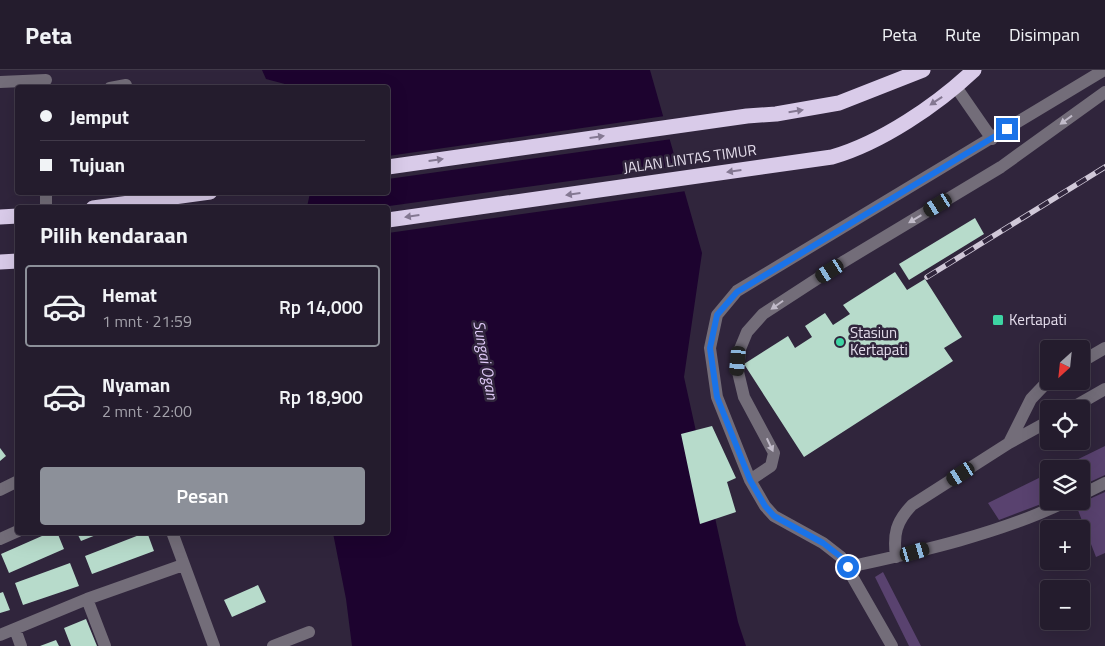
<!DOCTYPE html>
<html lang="id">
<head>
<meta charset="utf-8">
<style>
	body { margin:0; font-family:"Titillium Web",sans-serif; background:#302939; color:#f1f3f6; height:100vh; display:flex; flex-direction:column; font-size:19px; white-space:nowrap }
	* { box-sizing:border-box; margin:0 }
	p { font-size:16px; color:#a3a1aa }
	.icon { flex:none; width:28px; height:28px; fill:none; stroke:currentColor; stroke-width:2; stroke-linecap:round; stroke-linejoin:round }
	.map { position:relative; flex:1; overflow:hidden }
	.drawer { position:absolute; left:15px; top:135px; width:375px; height:330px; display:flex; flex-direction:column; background:#241c2d; border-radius:5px; box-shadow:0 5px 20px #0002,0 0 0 1px #413a49 }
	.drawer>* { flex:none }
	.guide { position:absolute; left:15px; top:15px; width:375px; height:110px; border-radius:5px; box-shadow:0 5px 20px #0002,0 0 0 1px #413a49; display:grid; align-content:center; height:110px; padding:0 25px; background:#241c2d }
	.needle { width:32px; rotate:207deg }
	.fabs { position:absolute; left:1040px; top:270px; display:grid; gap:10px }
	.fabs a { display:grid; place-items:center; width:50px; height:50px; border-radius:5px; background:#241c2d; box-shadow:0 5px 20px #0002,0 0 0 1px #413a49; font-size:25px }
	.end { position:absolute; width:22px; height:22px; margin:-11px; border:6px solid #1a73e8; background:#fff; box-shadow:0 0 0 2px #fff }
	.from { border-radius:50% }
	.car { position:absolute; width:15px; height:30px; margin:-15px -8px; border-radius:6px; box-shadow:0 0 4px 1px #0007; background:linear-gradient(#222 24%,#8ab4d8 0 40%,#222 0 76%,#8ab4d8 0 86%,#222 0) }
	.guide b { display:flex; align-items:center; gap:18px; height:48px; font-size:19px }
	.guide b+b { border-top:1px solid #413a49 }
	.guide i { width:12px; height:12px; background:#f1f3f6 }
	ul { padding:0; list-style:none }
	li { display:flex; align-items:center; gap:15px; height:82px; margin:0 10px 8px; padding:0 15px; border:2px solid transparent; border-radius:5px }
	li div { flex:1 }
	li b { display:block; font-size:19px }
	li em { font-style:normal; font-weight:600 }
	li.on { border-color:#8c9099 }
	li>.icon { width:45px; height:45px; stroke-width:1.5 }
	h2 { padding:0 25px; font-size:22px; line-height:60px }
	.button { display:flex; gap:10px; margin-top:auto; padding:10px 25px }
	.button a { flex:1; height:58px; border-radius:5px; background:#8c9099; color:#fff; font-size:20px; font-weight:600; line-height:58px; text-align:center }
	header { display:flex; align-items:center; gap:30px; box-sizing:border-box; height:70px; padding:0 25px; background:#241c2d; border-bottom:1px solid #413a49 }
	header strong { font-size:24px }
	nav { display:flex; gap:28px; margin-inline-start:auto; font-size:18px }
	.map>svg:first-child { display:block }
	.green { fill:#59426f }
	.water { fill:#1d032f }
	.pier { fill:#30253c }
	.building { fill:#b7dbcb }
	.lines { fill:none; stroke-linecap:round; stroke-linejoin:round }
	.minor { stroke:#736d79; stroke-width:12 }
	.highway { stroke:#d9cbe9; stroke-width:15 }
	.rail-casing { stroke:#d0c8d8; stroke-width:5.5 }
	.rail { stroke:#30253c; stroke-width:4; stroke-dasharray:11; stroke-linecap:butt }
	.oneway { fill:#847892 }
	.oneway2 { fill:#c1bbc9 }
	.route { stroke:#1a73e8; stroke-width:6 }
	.poi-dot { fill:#3dd4a3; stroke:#30253c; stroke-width:2 }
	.labels { text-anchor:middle; stroke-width:5; stroke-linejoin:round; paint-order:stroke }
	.street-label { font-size:15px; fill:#e3dceb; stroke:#30253c }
	.poi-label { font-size:15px; fill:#e3dceb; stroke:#30253c; text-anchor:start }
	.water-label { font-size:16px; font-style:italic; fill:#dfc9f8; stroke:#30253c }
</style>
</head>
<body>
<header>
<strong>Peta</strong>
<nav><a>Peta</a><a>Rute</a><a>Disimpan</a></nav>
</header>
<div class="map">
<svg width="1105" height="576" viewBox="0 0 1105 576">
	<rect width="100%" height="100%" fill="#30253c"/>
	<path class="green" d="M1105,376v29l-24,11v-17h-23z
		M1049,403v28l-50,19 -11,-17z
		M1105,422v61l-9,4 -20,-52z
		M883,502l38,74h-12l-34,-69z"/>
	<path class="water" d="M262,0h388l52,183 -18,124 54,245 8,24h-394l-6,-47 -13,-66 55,-1v-324l-81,-1 3,-14 78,-1v-104l-92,-1 -30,-8z"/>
	<path class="pier" d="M665,46l7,23 -284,40v-23z
		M679,96l7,25 -298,42v-25l-6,-1z"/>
	<path class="building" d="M975,148l9,16 -75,46 -10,-16z
		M895,202l12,18 18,-11 37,58 -18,11 9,13 -149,96 -60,-93 44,-28 7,12 17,-11 -7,-11 20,-13 8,12 17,-11 -7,-9z
		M712,356l24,52 -9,4 9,30 -36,12 -19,-90z
		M0,378l6,8 -6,5z
		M51,462h6l7,17 -55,24 -8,-19z
		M147,462l7,19 -62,23 -7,-18z
		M77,463h24l-20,8z
		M70,493l9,23 -56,19 -8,-22z
		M258,515l8,17 -34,15 -8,-17z
		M3,522l7,18 -10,3v-20z
		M86,549l11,27h-26l-7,-18z
		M56,570l3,6h-19z"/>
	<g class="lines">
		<path class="minor" d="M0,12l46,-2
			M956,17l36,52
			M110,18l16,-3
			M46,138v-16
			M1081,292l24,-14
			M1070,339l35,-20
			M1009,373l22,-44 18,-19
			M750,410l21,-14 3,-13 -30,-56 -6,-25 2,-23 7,-17 16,-18 80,-52 158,-95 104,-75
			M0,420l18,-9
			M1081,425l24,-12
			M172,462l42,114
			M0,469l18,-8
			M896,487c-3,-23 0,-35 16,-52l97,-62 40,-22
			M848,497c71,-15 154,-34 219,-66
			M87,529l18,47
			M15,559l6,17
			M0,565l87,-36 96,-34
			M273,576l36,-14
			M892,576l-51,-89 -18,-14 -49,-27 -9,-10 -15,-26 -33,-83 -7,-49 7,-33 20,-24 367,-221"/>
		<path class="highway" d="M388,97l359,-51 29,-2 63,-11 84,-33
			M93,138l117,-16
			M0,147l18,-1
			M388,150l444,-63c49,-14 105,-52 142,-87
			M0,192l18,-1"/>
		<defs>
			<path id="rail" d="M927,207l178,-110"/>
		</defs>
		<use href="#rail" class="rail-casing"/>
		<use href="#rail" class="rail"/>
	</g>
	<defs><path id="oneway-solid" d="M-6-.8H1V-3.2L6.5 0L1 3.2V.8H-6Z" transform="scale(1.25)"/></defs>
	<g class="oneway">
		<use href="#oneway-solid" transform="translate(936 31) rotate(146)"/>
		<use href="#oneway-solid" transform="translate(796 41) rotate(-9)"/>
		<use href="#oneway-solid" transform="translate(597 67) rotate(-8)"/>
		<use href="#oneway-solid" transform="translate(436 90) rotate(-8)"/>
		<use href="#oneway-solid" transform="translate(734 101) rotate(172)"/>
		<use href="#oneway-solid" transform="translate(573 124) rotate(172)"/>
		<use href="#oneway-solid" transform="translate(412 146) rotate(172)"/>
	</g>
	<g class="oneway2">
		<use href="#oneway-solid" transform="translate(1066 50) rotate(144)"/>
		<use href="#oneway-solid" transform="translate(915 149) rotate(149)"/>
		<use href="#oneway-solid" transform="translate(777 235) rotate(145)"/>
		<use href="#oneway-solid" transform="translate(770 375) rotate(65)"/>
	</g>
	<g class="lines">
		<path class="route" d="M848,497l-7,-10 -18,-14 -49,-27 -9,-10 -15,-26 -33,-83 -7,-49 7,-33 20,-23 270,-163"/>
	</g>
	<g class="poi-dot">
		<rect x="992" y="244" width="12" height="12" rx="2.5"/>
		<circle cx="840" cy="272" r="5"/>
	</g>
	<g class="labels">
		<g class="street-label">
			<text transform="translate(690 89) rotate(-8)" y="5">JALAN LINTAS TIMUR</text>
		</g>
		<g class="poi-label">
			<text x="1009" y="255">Kertapati</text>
			<text x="850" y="268">Stasiun<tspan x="850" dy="17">Kertapati</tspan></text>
		</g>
		<g class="water-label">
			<text transform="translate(486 290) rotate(80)" y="6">Sungai Ogan</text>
		</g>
	</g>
</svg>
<div class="fabs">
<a><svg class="needle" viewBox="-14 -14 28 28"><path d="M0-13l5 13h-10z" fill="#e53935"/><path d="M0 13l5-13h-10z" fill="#a3a1aa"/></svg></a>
<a><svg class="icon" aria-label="locate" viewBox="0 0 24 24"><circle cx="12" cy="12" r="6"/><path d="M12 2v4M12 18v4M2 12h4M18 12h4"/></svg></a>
<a><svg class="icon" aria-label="layers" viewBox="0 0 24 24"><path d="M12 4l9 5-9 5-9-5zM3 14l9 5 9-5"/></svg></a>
<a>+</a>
<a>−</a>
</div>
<i class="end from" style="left:848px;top:497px"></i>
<i class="end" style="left:1007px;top:59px"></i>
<i class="car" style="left:938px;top:135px;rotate:239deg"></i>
<i class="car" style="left:830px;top:201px;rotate:238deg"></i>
<i class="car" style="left:738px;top:291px;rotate:185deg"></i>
<i class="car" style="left:961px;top:404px;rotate:237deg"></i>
<i class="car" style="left:915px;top:482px;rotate:74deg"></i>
<div class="guide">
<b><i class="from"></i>Jemput</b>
<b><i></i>Tujuan</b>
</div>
<section class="drawer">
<h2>Pilih kendaraan</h2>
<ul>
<li class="on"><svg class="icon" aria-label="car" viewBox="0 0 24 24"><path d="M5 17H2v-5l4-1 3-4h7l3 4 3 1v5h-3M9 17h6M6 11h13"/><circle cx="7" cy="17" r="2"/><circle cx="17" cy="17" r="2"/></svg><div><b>Hemat</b><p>1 mnt · 21:59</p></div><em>Rp 14,000</em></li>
<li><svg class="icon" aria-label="car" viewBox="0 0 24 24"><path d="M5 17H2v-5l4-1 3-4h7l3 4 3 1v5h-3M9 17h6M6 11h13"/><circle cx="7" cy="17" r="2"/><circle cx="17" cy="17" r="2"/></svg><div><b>Nyaman</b><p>2 mnt · 22:00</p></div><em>Rp 18,900</em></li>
</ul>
<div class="button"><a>Pesan</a></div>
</section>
</div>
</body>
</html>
